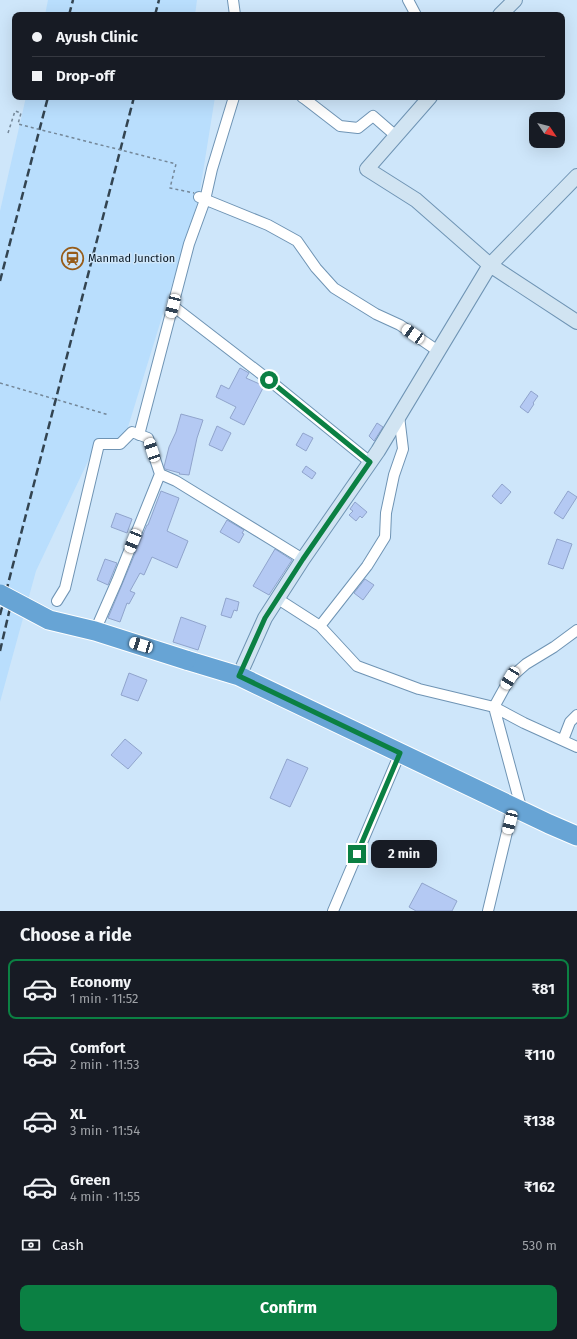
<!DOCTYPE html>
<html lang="en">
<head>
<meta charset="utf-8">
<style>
	body { margin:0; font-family:"Fira Sans",sans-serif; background:#20242c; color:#f1f3f6; height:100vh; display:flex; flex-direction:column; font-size:15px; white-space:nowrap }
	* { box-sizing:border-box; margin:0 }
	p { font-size:13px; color:#9ea1a6 }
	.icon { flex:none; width:22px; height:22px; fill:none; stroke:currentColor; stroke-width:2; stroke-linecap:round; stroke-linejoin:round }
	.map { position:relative; height:911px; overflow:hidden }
	.panel { display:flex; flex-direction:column; background:#171b24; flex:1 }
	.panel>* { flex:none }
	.banner { position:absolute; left:12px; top:12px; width:553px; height:88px; border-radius:8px; box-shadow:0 4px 16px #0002; display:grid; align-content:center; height:88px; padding:0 20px; background:#171b24 }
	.needle { width:26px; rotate:125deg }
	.controls { position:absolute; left:529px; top:112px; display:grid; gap:8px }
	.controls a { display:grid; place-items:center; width:36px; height:36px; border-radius:8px; background:#171b24; box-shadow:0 4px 16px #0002; font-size:20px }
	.end { position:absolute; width:18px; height:18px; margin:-9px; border:5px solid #0b8043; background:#fff; box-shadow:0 0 0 2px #fff }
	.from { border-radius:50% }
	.bubble { position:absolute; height:28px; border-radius:8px; background:#171b24; box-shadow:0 4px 16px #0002; font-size:13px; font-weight:700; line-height:28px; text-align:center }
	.car { position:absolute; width:12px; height:24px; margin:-12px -6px; border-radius:5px; box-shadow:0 0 3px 1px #0007; background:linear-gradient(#fff 24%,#345 0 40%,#fff 0 76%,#345 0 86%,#fff 0) }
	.banner b { display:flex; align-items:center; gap:14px; height:38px; font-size:15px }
	.banner b+b { border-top:1px solid #363941 }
	.banner i { width:10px; height:10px; background:#f1f3f6 }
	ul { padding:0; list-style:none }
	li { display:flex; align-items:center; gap:12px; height:60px; margin:0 8px 6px; padding:0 12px; border:2px solid transparent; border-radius:8px }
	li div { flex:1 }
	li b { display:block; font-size:15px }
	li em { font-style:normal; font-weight:700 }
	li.on { border-color:#0b8043 }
	li>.icon { width:36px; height:36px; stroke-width:1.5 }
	h2 { padding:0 20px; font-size:18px; line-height:48px }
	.pay { display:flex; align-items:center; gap:10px; height:44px; padding:0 20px; font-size:15px }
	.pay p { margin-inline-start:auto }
	.cta { display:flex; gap:8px; margin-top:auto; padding:8px 20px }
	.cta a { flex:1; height:46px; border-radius:8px; background:#0b8043; color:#fff; font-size:16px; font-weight:700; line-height:46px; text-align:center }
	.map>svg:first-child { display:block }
	.built { fill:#b9defd }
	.building { fill:#b4c9f3; stroke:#90a4cc }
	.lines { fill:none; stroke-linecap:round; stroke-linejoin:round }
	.street-casing { stroke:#6f94b4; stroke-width:12 }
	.secondary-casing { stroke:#6f94b4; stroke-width:16 }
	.highway-casing { stroke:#fff; stroke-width:21 }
	.street { stroke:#fff; stroke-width:10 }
	.secondary { stroke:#d1e4f2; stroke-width:14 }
	.highway { stroke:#67a4d5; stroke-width:19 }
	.rail { stroke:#334451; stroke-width:2.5; stroke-dasharray:8 4; stroke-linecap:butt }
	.highway-bridge-casing { stroke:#fff; stroke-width:21; stroke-linecap:butt }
	.path-bridge { stroke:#748798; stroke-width:1.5; stroke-dasharray:3 3; stroke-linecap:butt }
	.highway-bridge { stroke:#67a4d5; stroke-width:19 }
	.route { stroke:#0b8043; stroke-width:5 }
	.labels { text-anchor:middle; stroke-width:3; stroke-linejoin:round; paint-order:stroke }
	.poi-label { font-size:11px; fill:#061420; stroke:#cee6fa; text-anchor:start }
</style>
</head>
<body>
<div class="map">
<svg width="577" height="911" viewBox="0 0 577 911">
	<rect width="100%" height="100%" fill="#cee6fa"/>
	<path class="built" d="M48,0h149l-2,15h-150z
		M26,97h189l-16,100 -75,243h-26l-62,131 -36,131v-491z"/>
	<path class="building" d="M240,368l9,5 -3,5 18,8 -20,39 -14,-7 6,-11 -20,-10 5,-12 8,4z
		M531,391l7,5 -5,7 1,1 -6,9 -8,-6z
		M181,414l22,6 -6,18 -8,37 -10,-1 1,-1 -15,-4 -1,-2 5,-20 7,-15z
		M377,423l6,4 -9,14 -5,-5z
		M217,426l14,7 -9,18 -13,-6z
		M303,433l10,5 -7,13 -10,-6z
		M306,466l10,7 -4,6 -10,-7z
		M502,484l9,8 -10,12 -9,-8z
		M161,491l18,7 -12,33 21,10 -11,27 -25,-11 -8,18 -4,-2 -10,18 5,2 -6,11 -2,-1 -7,19 -12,-4 39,-93h1z
		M568,491l9,6 -14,22 -9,-6z
		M355,502l12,10 -5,6 -2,-2 -4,5 -7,-6 4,-4 -3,-2z
		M116,513l16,6 -5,14 -16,-6z
		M227,520l17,10 -2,3 2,1 -5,9 -19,-11z
		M557,539l15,5 -9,25 -15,-5z
		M275,549l17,11 -23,35 -16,-9z
		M105,559l12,4 -9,22 -11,-5z
		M365,579l9,6 -11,15 -9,-7z
		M226,598l13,4 -2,9 -3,-1 -3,8 -10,-3z
		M181,617l25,9 -8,24 -25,-8z
		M129,673l18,7 -9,21 -17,-6z
		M125,739l17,14 -14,16 -17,-14z
		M287,759l21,9 -18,39 -20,-9z
		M422,883l35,18 -5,10h-36l-7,-4z"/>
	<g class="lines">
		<defs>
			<path id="street" d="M233,0l2,15
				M408,0l8,15
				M302,97l3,2 35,27 18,2 15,-12 23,20
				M199,197l69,28 29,16 19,27 18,20 42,26 24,11 38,26
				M173,306l96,74 101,82
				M139,435l50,-191 16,-44 7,-31 22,-72
				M278,599l42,27 47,-60 18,-29 1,-24 8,-38 9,-26 -4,-33
				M57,601l8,-13 34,-144h21l12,-12 16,6 12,36
				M320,626l37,40 62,23 75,18 28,104
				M577,630l-23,17 -28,17 -16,14 -16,29 30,16 53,24
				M95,631l22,-50 43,-107 16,7 127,78
				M563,740l7,-18 7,-7
				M333,911l67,-158
				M488,911l25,-104"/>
			<path id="secondary" d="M500,15l15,-15
				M430,97l-63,72 49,31 74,65 87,57
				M239,676l26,-58 38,-59 75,-108 112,-186 87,-89"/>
			<path id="highway" d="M186,660l53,16 310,148 28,12"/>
		</defs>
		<use href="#street" class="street-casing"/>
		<use href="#secondary" class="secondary-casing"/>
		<use href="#highway" class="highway-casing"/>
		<use href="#street" class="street"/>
		<use href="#secondary" class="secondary"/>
		<use href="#highway" class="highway"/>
		<path class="rail" d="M69,15l4,-15
			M155,15l4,-15
			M0,281l48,-184
			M0,615l134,-518
			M0,651l10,-43"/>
		<defs>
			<path id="highway-bridge" d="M0,594l49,26 46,11 91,29"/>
		</defs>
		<use href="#highway-bridge" class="highway-bridge-casing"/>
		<path class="path-bridge" d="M8,133l7,-22 6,2 -3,11 158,40 -6,24 24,5
			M0,383l109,32"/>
		<use href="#highway-bridge" class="highway-bridge"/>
	</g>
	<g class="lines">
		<path class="route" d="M269,380l101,82 -67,97 -38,59 -26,58 161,77 -43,101"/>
	</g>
	<defs>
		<symbol id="station-ring" viewBox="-11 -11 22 22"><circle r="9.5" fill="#cee6fa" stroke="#965c1a" stroke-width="1.5"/><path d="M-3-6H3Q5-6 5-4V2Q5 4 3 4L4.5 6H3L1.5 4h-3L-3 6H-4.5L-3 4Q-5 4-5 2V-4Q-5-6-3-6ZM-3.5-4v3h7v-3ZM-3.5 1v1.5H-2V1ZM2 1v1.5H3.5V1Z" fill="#965c1a"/></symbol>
	</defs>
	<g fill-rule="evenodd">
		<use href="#station-ring" x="60" y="246" width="25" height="25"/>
	</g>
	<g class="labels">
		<g class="poi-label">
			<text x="88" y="262">Manmad Junction</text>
		</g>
	</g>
</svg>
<div class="controls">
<a><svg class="needle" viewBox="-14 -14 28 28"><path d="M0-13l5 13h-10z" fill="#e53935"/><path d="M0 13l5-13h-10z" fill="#9ea1a6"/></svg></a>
</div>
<i class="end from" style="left:269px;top:380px"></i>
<i class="end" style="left:357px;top:854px"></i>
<div class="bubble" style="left:371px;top:840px;width:66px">2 min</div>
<i class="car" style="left:173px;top:306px;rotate:194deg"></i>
<i class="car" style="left:413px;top:334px;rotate:304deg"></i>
<i class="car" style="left:152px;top:450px;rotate:342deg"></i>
<i class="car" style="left:133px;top:541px;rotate:202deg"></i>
<i class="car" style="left:141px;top:645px;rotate:287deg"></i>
<i class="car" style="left:510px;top:678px;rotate:212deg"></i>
<i class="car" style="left:510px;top:822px;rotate:194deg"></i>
<div class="banner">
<b><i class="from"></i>Ayush Clinic</b>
<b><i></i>Drop-off</b>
</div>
</div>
<section class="panel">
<h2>Choose a ride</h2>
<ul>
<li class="on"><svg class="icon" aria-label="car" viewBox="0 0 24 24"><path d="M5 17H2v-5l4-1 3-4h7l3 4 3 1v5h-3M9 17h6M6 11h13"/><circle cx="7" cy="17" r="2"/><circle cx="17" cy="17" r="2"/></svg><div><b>Economy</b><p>1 min · 11:52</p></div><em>₹81</em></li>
<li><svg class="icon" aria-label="car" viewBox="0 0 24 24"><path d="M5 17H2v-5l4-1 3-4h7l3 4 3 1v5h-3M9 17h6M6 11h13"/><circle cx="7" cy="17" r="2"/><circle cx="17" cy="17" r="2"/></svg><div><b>Comfort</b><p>2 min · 11:53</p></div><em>₹110</em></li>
<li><svg class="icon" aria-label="car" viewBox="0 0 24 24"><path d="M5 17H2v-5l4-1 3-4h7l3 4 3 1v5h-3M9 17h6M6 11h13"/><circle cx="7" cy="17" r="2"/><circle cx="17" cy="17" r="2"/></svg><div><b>XL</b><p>3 min · 11:54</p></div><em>₹138</em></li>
<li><svg class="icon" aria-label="car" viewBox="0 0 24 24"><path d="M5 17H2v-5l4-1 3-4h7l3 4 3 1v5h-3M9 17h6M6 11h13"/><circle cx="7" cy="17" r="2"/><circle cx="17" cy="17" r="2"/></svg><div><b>Green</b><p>4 min · 11:55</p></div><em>₹162</em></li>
</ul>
<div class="pay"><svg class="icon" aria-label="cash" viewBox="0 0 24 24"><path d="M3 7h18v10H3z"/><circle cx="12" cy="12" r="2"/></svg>Cash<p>530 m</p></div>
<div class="cta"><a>Confirm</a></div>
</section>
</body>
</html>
